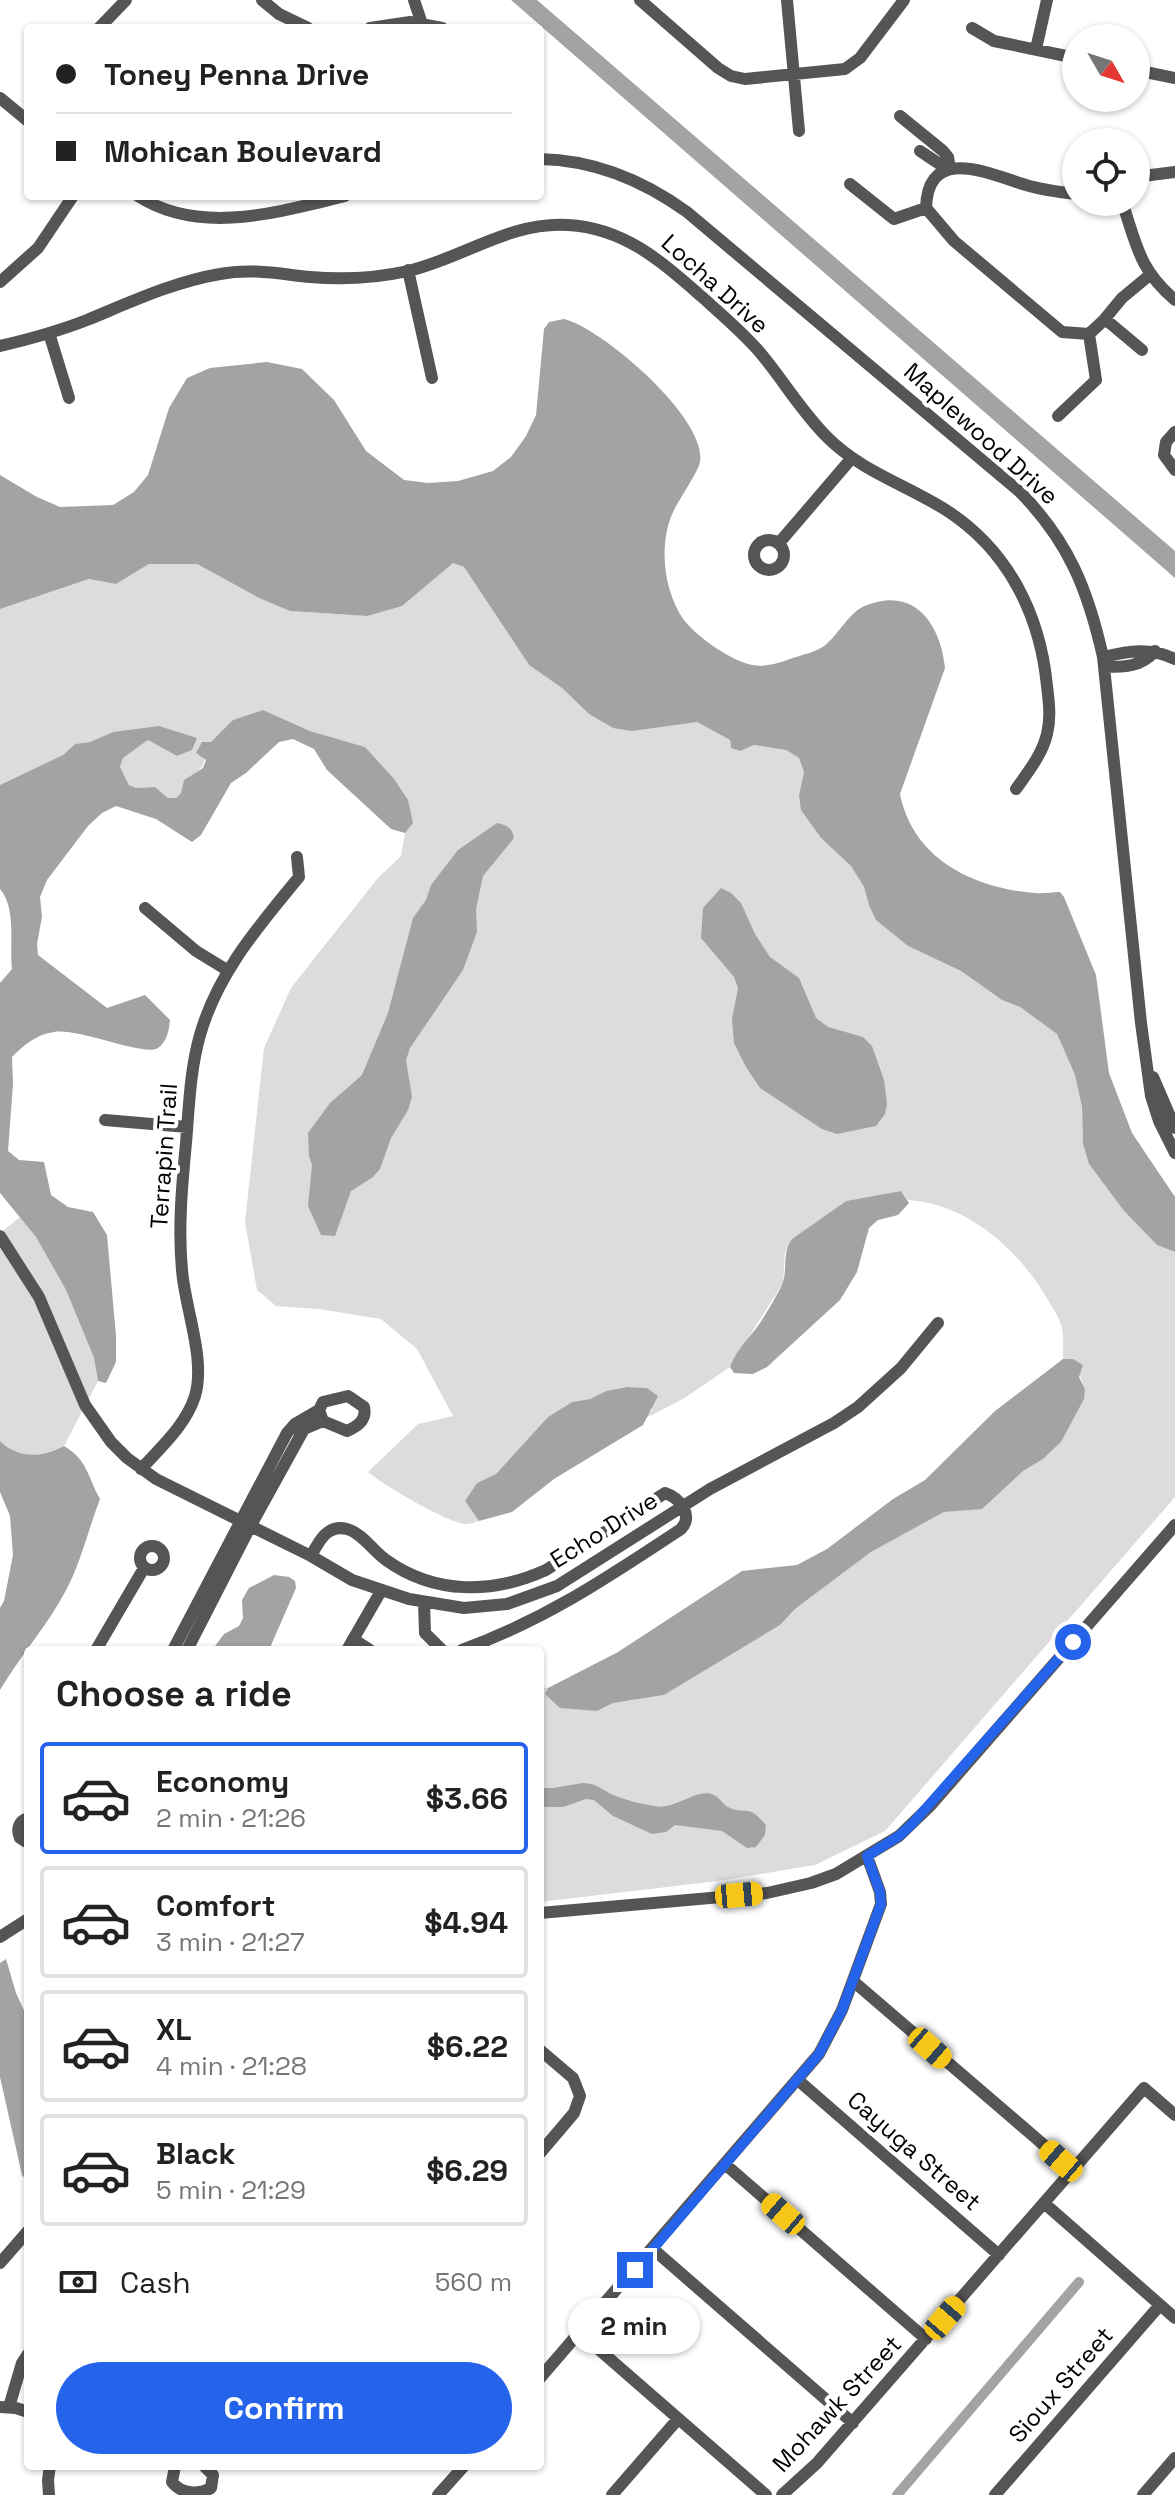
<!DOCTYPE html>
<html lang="en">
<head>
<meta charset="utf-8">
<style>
	body { margin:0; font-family:"Space Grotesk",sans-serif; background:#f2f2f2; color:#222; height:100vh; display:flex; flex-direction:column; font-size:30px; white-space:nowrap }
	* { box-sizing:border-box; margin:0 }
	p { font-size:26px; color:#767676 }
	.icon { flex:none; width:44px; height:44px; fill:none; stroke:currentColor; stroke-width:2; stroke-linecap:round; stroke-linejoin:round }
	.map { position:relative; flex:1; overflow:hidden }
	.drawer { position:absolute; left:24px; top:1646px; width:520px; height:824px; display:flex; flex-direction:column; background:#fff; border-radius:8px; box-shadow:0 2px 6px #0004 }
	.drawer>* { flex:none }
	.top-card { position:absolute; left:24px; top:24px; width:520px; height:176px; border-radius:8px; box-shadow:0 2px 6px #0004; display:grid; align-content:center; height:176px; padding:0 32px; background:#fff }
	.needle { width:52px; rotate:129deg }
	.tools { position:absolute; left:1062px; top:24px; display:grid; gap:16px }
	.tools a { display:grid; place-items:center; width:88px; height:88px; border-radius:50%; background:#fff; box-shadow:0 2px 6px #0004; font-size:40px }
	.end { position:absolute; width:36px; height:36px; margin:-18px; border:10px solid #2563eb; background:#fff; box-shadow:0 0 0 4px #fff }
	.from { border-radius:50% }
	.bubble { position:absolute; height:56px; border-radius:28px; background:#fff; box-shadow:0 2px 6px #0004; font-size:26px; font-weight:700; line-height:56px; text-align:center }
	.car { position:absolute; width:24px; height:48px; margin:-24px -12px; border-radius:10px; box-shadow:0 0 6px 2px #0007; background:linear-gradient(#f5c518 24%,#345 0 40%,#f5c518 0 76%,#345 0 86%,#f5c518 0) }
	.top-card b { display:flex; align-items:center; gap:28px; height:76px; font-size:30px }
	.top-card b+b { border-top:2px solid #e0e0e0 }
	.top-card i { width:20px; height:20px; background:#222 }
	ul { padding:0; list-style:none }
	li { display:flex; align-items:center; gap:24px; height:112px; margin:0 16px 12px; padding:0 16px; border:4px solid #e0e0e0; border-radius:8px }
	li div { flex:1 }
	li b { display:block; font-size:30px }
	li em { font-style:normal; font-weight:700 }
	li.active { border-color:#2563eb }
	li>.icon { width:72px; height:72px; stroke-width:1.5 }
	h2 { padding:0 32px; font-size:36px; line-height:96px }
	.pay { display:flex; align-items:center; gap:20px; height:88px; padding:0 32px; font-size:30px }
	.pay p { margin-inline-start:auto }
	.cta { display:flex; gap:16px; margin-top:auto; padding:16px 32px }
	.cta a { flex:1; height:92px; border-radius:48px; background:#2563eb; color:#fff; font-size:32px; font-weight:700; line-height:92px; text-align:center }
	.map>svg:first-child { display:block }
	.green { fill:#dcdcdc }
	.water { fill:#a3a3a3 }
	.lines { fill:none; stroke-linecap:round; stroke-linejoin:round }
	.canal { stroke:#a3a3a3; stroke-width:10 }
	.minor { stroke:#555; stroke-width:12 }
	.route { stroke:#2563eb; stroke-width:10 }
	.labels { text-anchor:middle; stroke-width:8; stroke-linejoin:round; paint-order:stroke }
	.street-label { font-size:24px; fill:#000; stroke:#fff }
</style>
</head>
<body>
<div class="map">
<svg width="1175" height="2495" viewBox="0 0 1175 2495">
	<rect width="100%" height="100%" fill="#fff"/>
	<path class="green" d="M453,563l11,4 65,98 33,23 27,26 24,14 84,-6 33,18 1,8 9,3 14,-6 32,5 13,8 5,14 -5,23 15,33 7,10 30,28 13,21 5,18 39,41 53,25 41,29 18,7 37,27 18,41 7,32 1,37 6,20 35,47 33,34 18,7v245l-290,334 -70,34 -97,16 -178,21v-215l8,1 -2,3 34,18 17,2 16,-8 51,-8 116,-70 15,-16 76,-57 73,-40 38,-4 41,-37 20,-12 18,-17 24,-53 -12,-30h-10c0,-10 1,-21 -1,-31 -2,-10 -9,-19 -14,-28 -28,-49 -81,-97 -140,-100l-7,-9 -55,10 -54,38 -7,13 -2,31 -53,84 -47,32 -39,20 8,-9 -5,-22 -20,-1 -21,4 -16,8 -18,3 -24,15 -52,57 -19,9 -12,18 14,20c-4,1 -8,3 -13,3 -17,0 -84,-40 -98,-52l50,-48 35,-8 -36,-67 -36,-30 -62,-10 -43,-3 -19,-16 -12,-68 19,-174 27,-60 86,-109 24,-23 4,-23 8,-10 -48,-76 -55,-16 -47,-21 -30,10 -22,23 -9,-1c5,25 3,25 -18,38l-3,13 -5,5h-8l-13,-11 -19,1 -7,-3 -9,-18 3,-9 25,-18 29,16 15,-6 -79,-18 -23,10 -15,2 -12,11 -63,30v-176l89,-30 27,5 33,-20h48l62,34 32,13 76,5 71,-42z
		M20,1217l16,20 30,53 28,68 4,23 -34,65 -14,8 -19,2 -16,-4 -15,-11v-208z"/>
	<path class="water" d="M511,0h26l638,551v27z
		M564,319c38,9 144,100 136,143 -1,8 -21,38 -26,48 -16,32 -11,81 10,110 12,16 45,39 64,44 16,5 33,-2 48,-7 9,-3 20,-5 28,-11 15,-11 25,-35 43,-41 49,-19 74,21 78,63l-45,126c13,65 73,94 135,99 8,1 16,-1 25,-1l4,5 32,78 13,98 23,60 43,64v55l-18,-7 -33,-34 -35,-47 -6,-20 -1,-37 -7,-32 -18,-41 -37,-27 -18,-7 -41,-29 -53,-25 -32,-26 -7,-15 -5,-18 -13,-21 -30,-28 -20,-28 -2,-15 5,-23 -5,-14 -13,-8 -32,-5 -14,6 -9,-3 -1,-8 -33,-18 -65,9 -19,-3 -24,-14 -27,-26 -33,-23 -65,-98 -11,-4 -51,43 -35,10 -77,-5 -31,-13 -62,-34h-48l-33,20 -27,-5 -89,30v-134l37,22 23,10 53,-2 21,-13 14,-17 21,-67 18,-30 23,-10 57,-6 35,7 32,31 32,51 38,29 24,3 30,-2 35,-10 18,-14 15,-21 10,-21 8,-86 5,-7z
		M263,710l47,21 55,16 29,32 14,21 5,23 -8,10 -14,-4 -64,-59 -13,-21 -21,-10 -14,3 -33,31 -15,10 -30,52 -9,7 -36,-23 -40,-13 -14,7 -14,13 -41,54 -7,17 2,20 -5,27 1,11 69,53 38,-13 25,25c-1,10 -3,22 -12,28 -14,9 -78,-20 -104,-16 -17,2 -30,13 -42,25l1,27 -5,67 11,9 25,2 7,33 17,12 25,5 14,23 9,101v26l-10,21 -8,-2 -4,-23 -28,-68 -30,-53 -36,-44v-210l12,-14c-3,-25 5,-60 -12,-80v-104l63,-30 12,-11 15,-2 23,-10 46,-6 38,12 -5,12 -15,6 -29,-16 -25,18 -3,9 9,18 7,3 19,-1 13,11h8l5,-5 3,-13 19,-12 3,-8 -10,-7 6,-11h9l22,-22z
		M497,823c10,2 15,5 17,15l-31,38 -7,33 1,23 -14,38 -53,78 -4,12 6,37 -4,13 -17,28 -11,31 -7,8 -22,14 -16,45 -14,-1 -13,-29 4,-41 -3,-9 -1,-23 22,-30 32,-28 26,-62 25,-95 13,-18 5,-15 27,-35z
		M721,888l10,5 10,10 14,31 15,23 29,21 17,40 12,9 35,10 9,9 12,34 3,24 -2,10 -9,12 -39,8 -15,-5 -62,-41 -14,-21 -12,-24 -2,-24 6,-31 -4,-11 -33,-39 2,-30z
		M901,1191l8,12 -11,12 -20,5 -9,8 -12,44 -17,28 -73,67 -14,7 -19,-1 -4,-6c5,-14 15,-25 24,-36 9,-11 20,-31 27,-44 8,-16 0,-34 11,-48l54,-38z
		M1063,1359h10l10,6 -4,12 6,12 -1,10 -23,43 -18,17 -20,12 -41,38 -38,3 -73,40 -76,57 -15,16 -116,70 -51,8 -16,8 -37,-3 -15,-14 3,-6 70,-36 124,-81 55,-6 30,-16 66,-50 32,-19 70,-69z
		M627,1387l20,1 11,8 -15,29 -89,54 -42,33 -33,9 -14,-20 12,-18 19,-9 52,-57 24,-15 18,-3 16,-8z
		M0,1441c19,18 42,17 64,5 24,14 24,32 36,53 -12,31 -19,64 -35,93 -18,34 -45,64 -65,98v-82l4,-7 9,-46 -3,-39 -10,-24z
		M274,1575l15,2 6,4 1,7 -27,62h-57l12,-16 15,-8 4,-8 -1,-18 7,-12z
		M583,1783c14,1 17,5 28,11 11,5 30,10 43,12 21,5 43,-19 60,-11 5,2 9,9 14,12 18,9 19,-5 38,18l-1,10 -9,12 -9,1 -25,-17 -47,-6 -9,7 -14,2 -39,-18 -19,-16 -8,-1 -23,8h-23v-19h13z
		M6,1959l10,34 12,26 -1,162 -5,-6 -22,-98v-114z"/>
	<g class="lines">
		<path class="canal" d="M897,2495l182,-213"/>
		<path class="minor" d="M262,0l17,14 29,14
			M414,0l9,27
			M640,0l78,68 13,8 14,3 100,-10 15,-11 44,-58
			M787,0l12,131
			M99,28l27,-28
			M370,28l40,-6 32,6
			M972,28l22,13 82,17
			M1036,49l11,-49
			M1136,70l39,8
			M0,98l28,23
			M900,116l43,35 5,6 2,12
			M920,151l27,18
			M540,159c54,1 104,22 147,53l333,280c49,50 68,98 83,165l38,366 10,73 8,25 16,32
			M1136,180l7,-4 32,-4
			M850,184l44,35 32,-11
			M1076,194c-17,-2 -34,-4 -50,-9 -37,-11 -98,-41 -100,23l28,33 108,91 27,2 14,-13 19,-23 29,-24
			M138,196c62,40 141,16 207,0
			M1122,202c15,43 16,66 53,98
			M408,270l24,108
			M0,282l38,-34 35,-52
			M1105,319l37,31
			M49,333l20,65
			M0,346c30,-7 59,-15 87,-26 44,-18 86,-38 133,-46 31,-6 60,0 90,3 33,3 66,1 98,-6 55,-13 103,-50 160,-46 56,3 93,36 133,71 19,17 39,34 56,53 25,29 43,61 70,88 35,35 78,47 119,73 62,40 94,104 101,176 2,16 4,32 0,48 -5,21 -19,38 -31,55
			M1058,416l38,-36 -7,-46
			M1175,432l-9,10 -2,13 11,15
			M754 555a15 15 0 1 1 30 0a15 15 0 1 1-30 0Z
			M779,543l72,-84
			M1103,657c26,-6 47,-10 72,2
			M1104,667c21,0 37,0 51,-16
			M145,908l51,43 31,19
			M1153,1077l22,51
			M105,1120l82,7
			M0,1236l39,61 46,108 26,37 16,16 29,21 155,77 41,24 57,19 55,9 43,-4 50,-18 153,-97 124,-66 24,-16 43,-39 37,-45
			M348,1396l16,11c3,13 -6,19 -17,24l-24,-10 -4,-11 4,-8z
			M141,1469c20,-22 45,-44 54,-73 11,-37 -10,-87 -13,-126 -4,-42 0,-85 4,-127 3,-36 4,-73 14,-108 18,-63 59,-109 99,-158l-2,-20
			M140 1558a12 12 0 1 1 24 0a12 12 0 1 1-24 0Z
			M311,1556c8,-15 16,-32 36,-27 15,4 27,23 39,31 49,35 107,34 160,10l119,-77c15,5 29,23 16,36 -74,49 -135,90 -219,121
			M424,1602l1,31 17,17
			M353,1639l17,11
			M96,1650l48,-82
			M173,1650l114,-217 8,-9 24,-14
			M187,1650l63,-123 54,-98 19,-8
			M347,1650l34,-59
			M28,1818c-9,3 -12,11 -8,20l8,5
			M540,1913l227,-20 44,-10 25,-9 63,-38 31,-30 245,-281
			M0,1937l28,-18
			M853,1981l220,189
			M540,2050l33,28 7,18 -6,17 -34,40
			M799,2081l200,174
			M726,2165l200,174
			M1044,2203l131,115
			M653,2249l200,174
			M0,2263l28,-32
			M580,2333l186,162
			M540,2378l279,-324 23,-44 39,-106 -1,-12 -13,-36
			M0,2407l16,1 12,4
			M9,2407l13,-44 6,-9
			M175,2466l-3,16c9,12 27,13 39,6l2,-13 -9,-9
			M49,2495l-1,-15 2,-14
			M438,2495l26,-29
			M612,2495l66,-76
			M782,2495l35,-32 327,-375 31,27
			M995,2495l165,-190
			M1143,2495l32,-37"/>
	</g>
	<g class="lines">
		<path class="route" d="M635,2270l184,-216 23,-44 39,-106 -1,-12 -13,-36 32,-20 13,-12 161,-182"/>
	</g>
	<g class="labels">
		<g class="street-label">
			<text transform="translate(715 284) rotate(42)" y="8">Locha Drive</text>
			<text transform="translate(981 434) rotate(42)" y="8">Maplewood Drive</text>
			<text transform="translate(164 1156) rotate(-86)" y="8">Terrapin Trail</text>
			<text transform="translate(604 1530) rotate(-32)" y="8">Echo Drive</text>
			<text transform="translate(914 2151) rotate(41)" y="8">Cayuga Street</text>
			<text transform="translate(1061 2385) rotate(-49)" y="8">Sioux Street</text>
			<text transform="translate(837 2404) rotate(-47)" y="8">Mohawk Street</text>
		</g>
	</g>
</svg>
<div class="tools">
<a><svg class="needle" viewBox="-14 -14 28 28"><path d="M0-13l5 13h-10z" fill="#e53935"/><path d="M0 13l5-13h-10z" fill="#767676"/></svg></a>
<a><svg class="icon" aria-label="locate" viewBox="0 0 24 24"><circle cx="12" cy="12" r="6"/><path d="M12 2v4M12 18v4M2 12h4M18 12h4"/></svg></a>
</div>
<i class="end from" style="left:1073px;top:1642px"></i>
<i class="end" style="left:635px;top:2270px"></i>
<div class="bubble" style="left:568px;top:2298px;width:132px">2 min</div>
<i class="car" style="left:739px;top:1895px;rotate:85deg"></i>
<i class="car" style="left:930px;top:2048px;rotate:131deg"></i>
<i class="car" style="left:1061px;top:2161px;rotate:311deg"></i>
<i class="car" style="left:783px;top:2214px;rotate:311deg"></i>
<i class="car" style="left:945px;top:2318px;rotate:41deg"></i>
<div class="top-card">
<b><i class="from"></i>Toney Penna Drive</b>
<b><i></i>Mohican Boulevard</b>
</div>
<section class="drawer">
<h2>Choose a ride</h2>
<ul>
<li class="active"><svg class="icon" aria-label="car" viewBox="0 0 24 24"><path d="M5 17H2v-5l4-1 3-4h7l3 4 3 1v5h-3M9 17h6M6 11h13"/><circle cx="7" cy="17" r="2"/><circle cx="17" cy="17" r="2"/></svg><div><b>Economy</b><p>2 min · 21:26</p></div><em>$3.66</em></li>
<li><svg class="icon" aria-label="car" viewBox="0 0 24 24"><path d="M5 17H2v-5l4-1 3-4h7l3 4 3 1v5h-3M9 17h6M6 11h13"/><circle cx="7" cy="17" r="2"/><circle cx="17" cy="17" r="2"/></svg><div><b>Comfort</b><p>3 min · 21:27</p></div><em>$4.94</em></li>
<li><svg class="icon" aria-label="car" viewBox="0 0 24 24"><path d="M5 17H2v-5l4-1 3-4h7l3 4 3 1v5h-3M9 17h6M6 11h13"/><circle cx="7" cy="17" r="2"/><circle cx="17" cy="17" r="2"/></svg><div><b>XL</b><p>4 min · 21:28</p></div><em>$6.22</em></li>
<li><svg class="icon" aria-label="car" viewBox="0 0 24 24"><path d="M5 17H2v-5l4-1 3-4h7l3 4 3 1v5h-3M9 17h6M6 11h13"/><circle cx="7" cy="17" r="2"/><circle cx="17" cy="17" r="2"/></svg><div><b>Black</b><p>5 min · 21:29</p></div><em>$6.29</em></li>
</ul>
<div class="pay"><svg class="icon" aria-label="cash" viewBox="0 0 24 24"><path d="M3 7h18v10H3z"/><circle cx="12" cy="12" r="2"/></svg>Cash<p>560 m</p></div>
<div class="cta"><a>Confirm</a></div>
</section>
</div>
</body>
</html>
